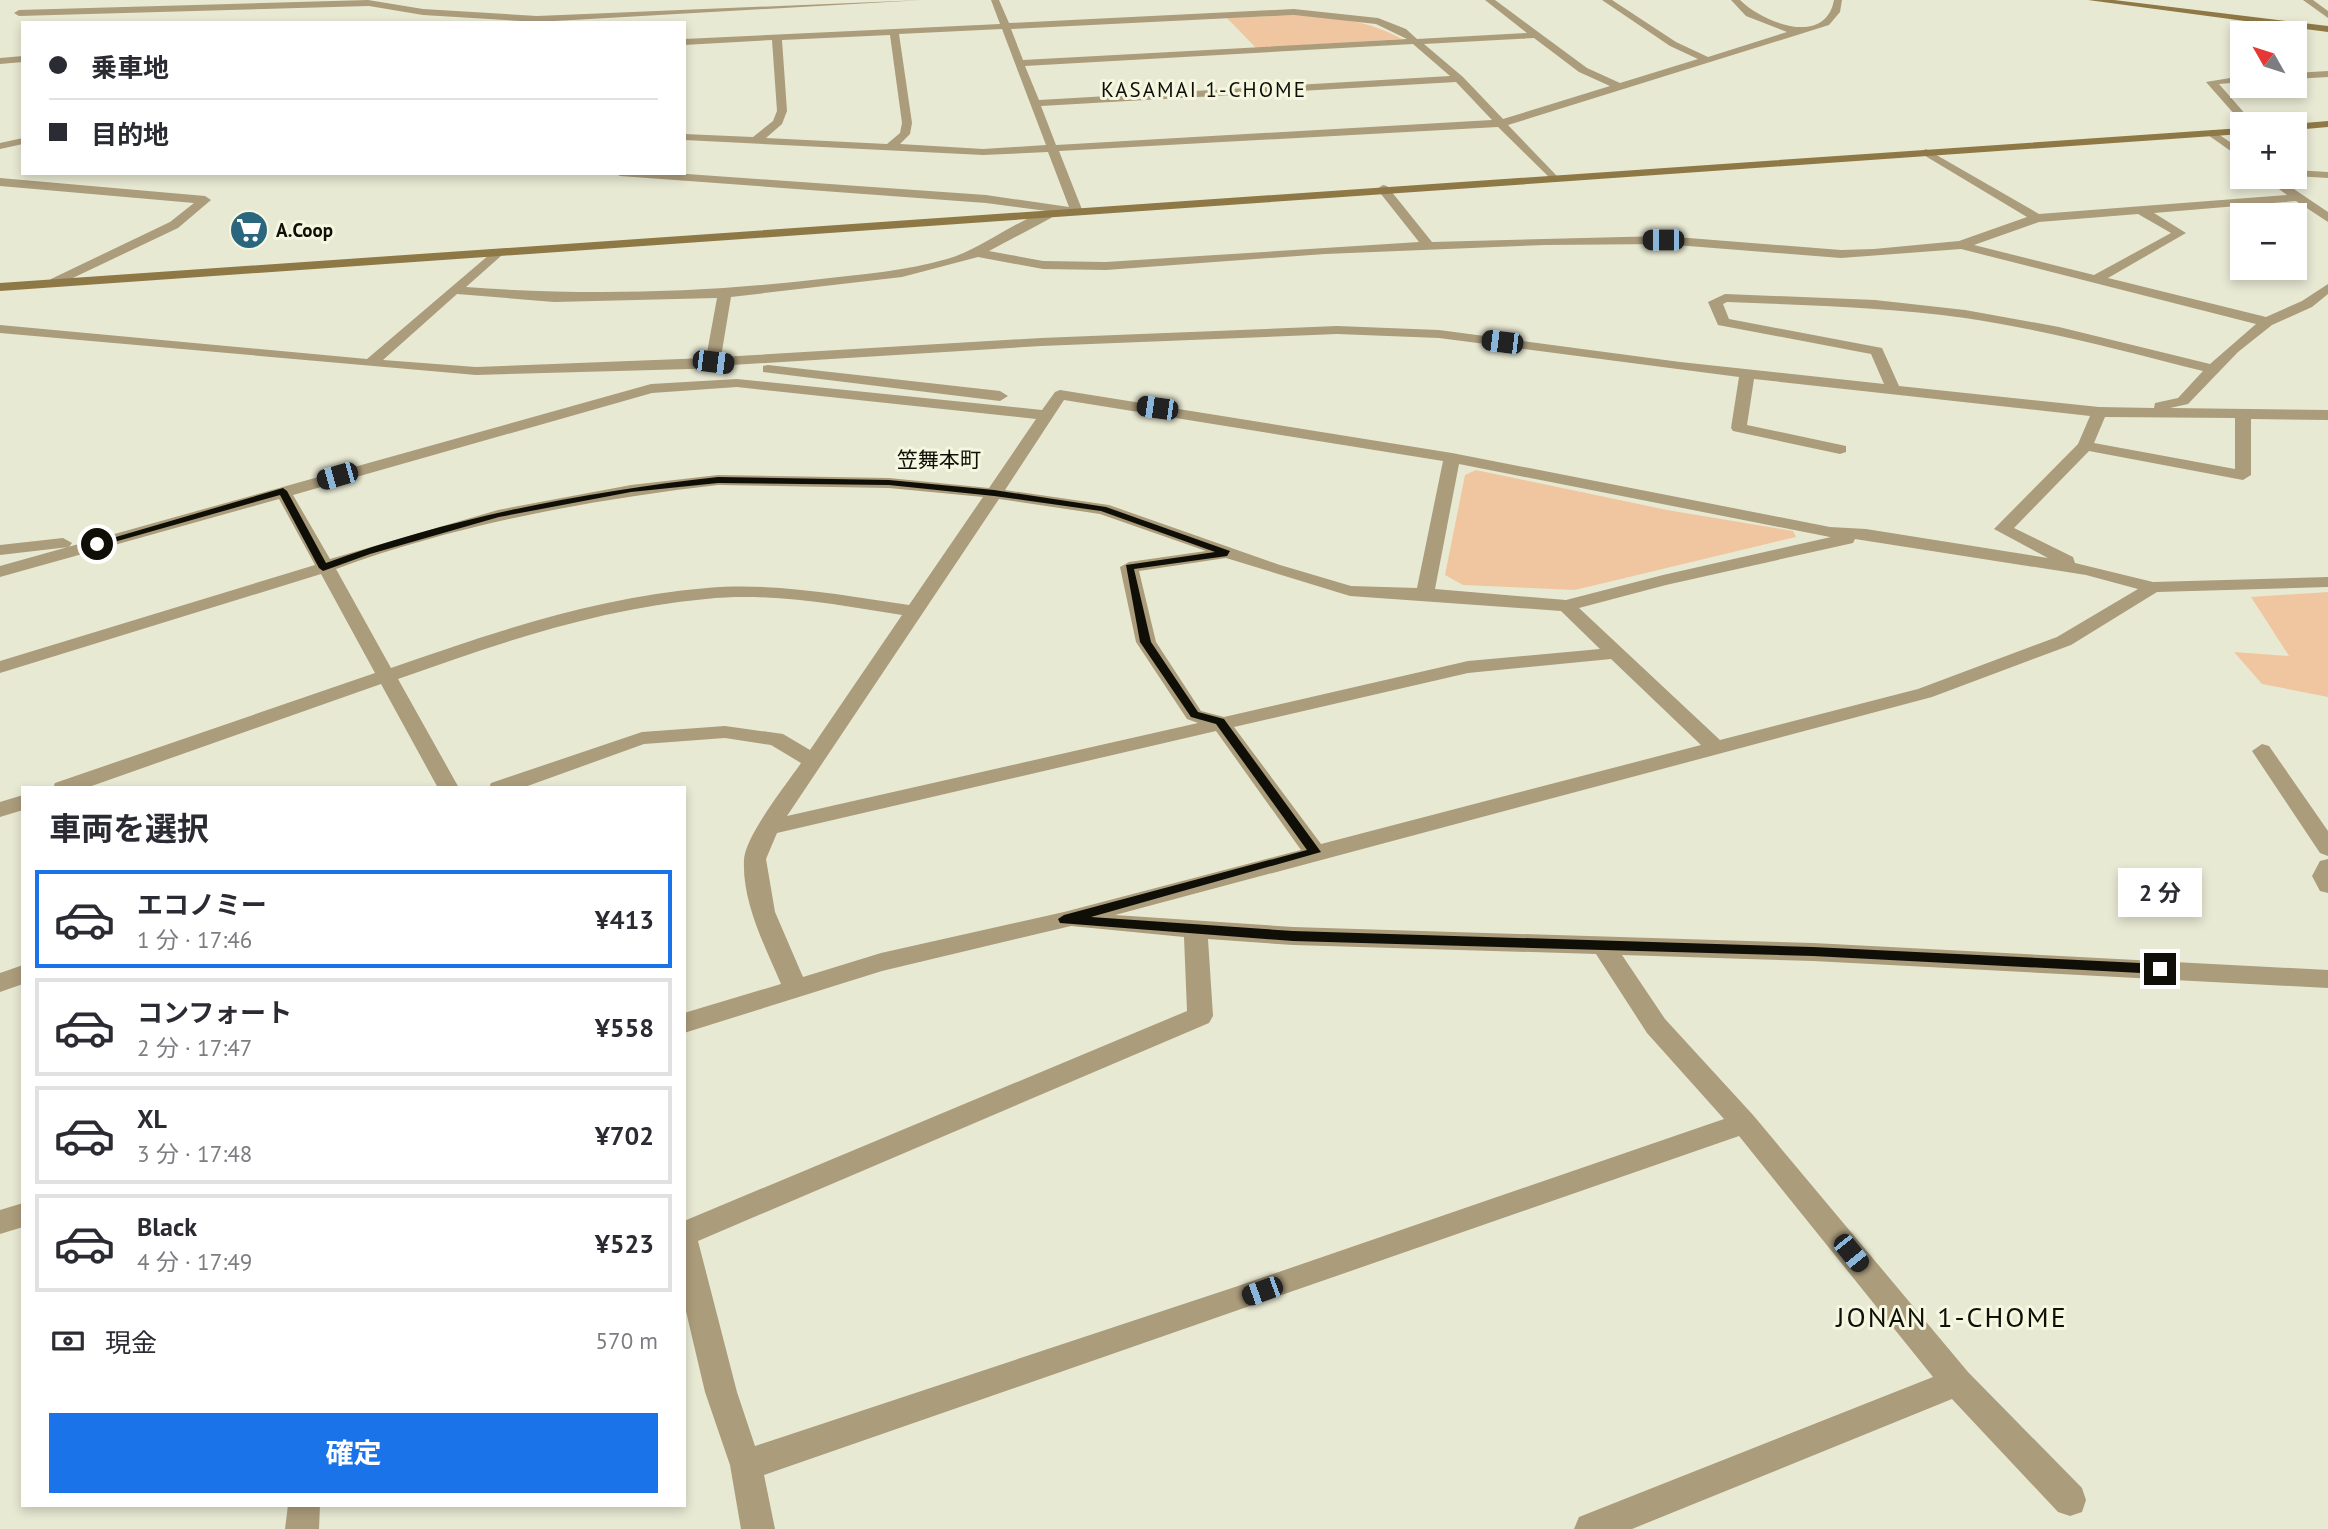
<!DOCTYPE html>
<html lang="ja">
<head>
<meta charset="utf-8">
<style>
	body { margin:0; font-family:"PT Sans","Noto Sans JP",sans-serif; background:#f7f7f7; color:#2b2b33; height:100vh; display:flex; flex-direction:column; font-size:26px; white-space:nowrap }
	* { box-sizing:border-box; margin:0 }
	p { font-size:23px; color:#7c7c81 }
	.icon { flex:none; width:38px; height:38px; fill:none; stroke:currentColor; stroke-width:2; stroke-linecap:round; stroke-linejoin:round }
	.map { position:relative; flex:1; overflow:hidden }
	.drawer { position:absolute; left:21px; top:786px; width:665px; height:721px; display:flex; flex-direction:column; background:#fff; border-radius:0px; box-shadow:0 4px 10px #0003 }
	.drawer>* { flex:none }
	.hud { position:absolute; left:21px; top:21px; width:665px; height:154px; border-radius:0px; box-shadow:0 4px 10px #0003; display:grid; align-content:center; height:154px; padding:0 28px; background:#fff }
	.needle { width:46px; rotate:309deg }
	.tools { position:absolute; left:2230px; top:21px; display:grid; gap:14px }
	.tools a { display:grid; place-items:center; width:77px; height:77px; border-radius:0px; background:#fff; box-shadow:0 4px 10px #0003; font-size:35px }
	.end { position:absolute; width:32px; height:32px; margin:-16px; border:9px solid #0f0f08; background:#fff; box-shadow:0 0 0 4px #fff }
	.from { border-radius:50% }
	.bubble { position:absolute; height:49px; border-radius:0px; background:#fff; box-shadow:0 4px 10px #0003; font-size:23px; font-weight:700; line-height:49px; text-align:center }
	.car { position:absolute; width:21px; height:42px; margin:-21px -10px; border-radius:9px; box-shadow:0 0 5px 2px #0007; background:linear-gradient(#222 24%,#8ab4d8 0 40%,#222 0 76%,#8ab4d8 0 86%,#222 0) }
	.hud b { display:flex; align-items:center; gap:24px; height:66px; font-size:26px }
	.hud b+b { border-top:2px solid #e1e1e2 }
	.hud i { width:18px; height:18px; background:#2b2b33 }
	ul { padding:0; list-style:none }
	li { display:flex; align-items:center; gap:21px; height:98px; margin:0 14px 10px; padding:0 14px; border:4px solid #e1e1e2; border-radius:0px }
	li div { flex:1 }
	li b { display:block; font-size:26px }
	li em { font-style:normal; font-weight:700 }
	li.active { border-color:#1a73e8 }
	li>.icon { width:63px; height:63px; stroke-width:1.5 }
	h2 { padding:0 28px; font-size:32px; line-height:84px }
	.pay { display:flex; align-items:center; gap:18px; height:77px; padding:0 28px; font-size:26px }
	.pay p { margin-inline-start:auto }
	.button { display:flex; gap:14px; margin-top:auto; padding:14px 28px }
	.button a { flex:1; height:80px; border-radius:0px; background:#1a73e8; color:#fff; font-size:28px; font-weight:700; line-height:80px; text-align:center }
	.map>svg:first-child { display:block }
	.green { fill:#f0c6a0 }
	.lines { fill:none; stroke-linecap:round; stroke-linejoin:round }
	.street { fill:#ab9c7b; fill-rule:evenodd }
	.secondary { fill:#8e7845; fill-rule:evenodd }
	.route { fill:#0f0f08 }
	.labels { text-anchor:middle; stroke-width:6; stroke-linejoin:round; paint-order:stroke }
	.far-poi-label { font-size:19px; font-weight:bold; fill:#0f0f08; stroke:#f5f7e0; text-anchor:start }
	.far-neighbourhood-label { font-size:21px; letter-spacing:2px; fill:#0f0f08; stroke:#f5f7e0 }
	.far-quarter-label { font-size:21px; fill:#0f0f08; stroke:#f5f7e0 }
	.near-neighbourhood-label { font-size:28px; letter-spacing:2px; fill:#0f0f08; stroke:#f5f7e0 }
</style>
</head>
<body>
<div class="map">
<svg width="2328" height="1529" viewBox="0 0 2328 1529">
	<rect width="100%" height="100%" fill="#e8e9d3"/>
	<path class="green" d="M1296,15c39,3 72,5 106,24l-146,9 -29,-30z
		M1476,470l191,40 126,21 3,6 -221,53 -112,-5 -18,-10 20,-100z
		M2328,592v105l-66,-13 -28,-32 55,4 -38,-59z"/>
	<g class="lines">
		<path class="street" d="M368,0l55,9 114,7 386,-16 -386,22 -114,-7 -54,-9 -350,10 -5,-3 5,-3z
			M991,0h8l10,23 285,-14 84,9 28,11 11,10 110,-6 -42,-33h10l92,68 33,15 78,-24 -28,-13 -68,-46h10l64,42 32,15 79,-25 -41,-16 -15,-16h9c22,22 85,48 94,0h8l-2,12 -11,13 -321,100 48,50 2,2 -6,3 -54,-53 -439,24 24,61 -2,3 -34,-4 6,4 -2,3 -62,33 54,10 63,1 313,-20 -42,-53 6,-4 4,1 45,56 231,-6 178,14 33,-1 85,-8 68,-24 -105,-63 -2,-2 6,-3 113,65 248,-19 -24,-18h13l52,35v10l-32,-21 -142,12 32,20 -78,45 158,39 36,-16 26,-17v10l-16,13 -40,18 -34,27 -50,52 -18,4 158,2v10l-77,-1v56l-8,5 -154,-29 -75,77 59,29 2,6 78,19 175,-5v10l-171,5 -86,53 -139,52 -817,218 178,12 520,16 515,27v18l-515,-27 -191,-6 43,64 88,96 215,257 114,116 4,12 -4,12 -12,4 -12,-4 -106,-113 -320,130h-58l5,-12 354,-140 -194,-241 -975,339 11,54h-34l-11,-64 -25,-73 -21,-89v-82l503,-210 -3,-74 -113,-11 -189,45 -198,62v-20l97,-29c-16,-38 -39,-81 -37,-124 1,-24 42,-75 57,-97l-30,-18 -46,-7 -81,6 -122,44h-33l2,-5 151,-51 83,-6 58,8 27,16 92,-135c-64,-10 -131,-23 -196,-16 -108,10 -207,44 -308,80l61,109h-21l-57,-104 -295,104h-33l2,-5 320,-110 -54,-99 -321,99v-12l315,-96 -36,-66 -279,78v-11l651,-182 86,-5 305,31 13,-18 5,-2 392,63 378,74 36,2 182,29 -54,-29 84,-85 12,-28 -336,-37 -7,46 99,21v6l-6,2 -107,-23 -2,-3 8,-51 -300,-39 -102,-4 -296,12 -309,19 -6,3 -250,7 -476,-42v-8l367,34 129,-110 6,4 -1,3 -35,31c119,9 236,6 355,-8 41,-5 85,-8 126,-20 35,-10 65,-37 100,-48l-61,-8 -366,-27 -6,-3h59l313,22 83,12 -21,-55 -65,3 -299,-15v-6l69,3 20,-16 4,-10 -5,-71 -88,5v-6l316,-15zM1294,15l82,9 31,15 -384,21 -12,-31zM1002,29l44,116 -63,4 -83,-5 10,-10 2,-11 -13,-89zM890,35l12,88 -2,10 -13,11 -121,-6 16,-14 5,-13 -5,-71zM1534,38l45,34 31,14 -107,33 -40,-42 -39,-33zM1413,44l37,32 -411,24 -14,-34zM1456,82l36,38 -436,25 -15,-39zM2138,214l33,19 -77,42 -120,-30 65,-23zM1663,244l178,14 120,-9 295,75 -46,40 -151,-37 -94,-17 -90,-10 -150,-6 -17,8 10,23 153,29 13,30 -204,-22 -241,-32 -102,-4 -296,12 -320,19 10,-60 171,-20 76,-20 65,12 63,1 219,-16 220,-9zM457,294l97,8 163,-4 -11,60 -230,9 -93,-7zM1727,302c79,3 159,5 238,16 81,12 159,33 238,53l-25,27 -23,5 -1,5 -55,-1 -200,-21 -17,-38 -153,-29 -6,-15zM737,387l299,32 -47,69 -100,-10 -171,-3 -87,10 -133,25 -168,49 -37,-64 359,-102zM1064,400l379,61 -26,127 -66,-2 -71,-21 -171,-60 -104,-15zM2105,417l130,1v51l-141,-26zM1459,464l371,73h1l-168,38 -97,25 -131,-11zM718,485l171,3 94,9 -74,108c-67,-10 -135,-23 -202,-17 -110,9 -213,44 -316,80l-55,-99c123,-45 252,-69 382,-84zM999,499l101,15 106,37 -77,11 -9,5 16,75 51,77 11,4 -411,93zM1855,539l231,36 52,14 -81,48 -139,52 -198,51 -141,-132 87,-23 187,-42zM1226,558l124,38 211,15 39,38 -132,12 -244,56 -23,-6 -45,-69 -17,-71zM1611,659l90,86 -380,99 -87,-117 234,-54zM1216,731l85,119 -237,62 -183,41 -78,24 -28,-65 -9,-53 11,-26zM1208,939l85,6 303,9 51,79 77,86 -486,167 -483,160 -18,-54 -39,-151 511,-218 4,-7z
			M2303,0h10l15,11v7z
			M23,56v6l-23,2v-6z
			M2328,71v6l-34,2v-6z
			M2242,76v6l-23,2 35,40h-11l-37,-42z
			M2212,130l30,20v9l-34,-24 -1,-2z
			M23,138v6l-23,5v-6z
			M2294,170l34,2v6l-34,-2z
			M0,178l205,18 6,4 -33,28 -122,58 -7,-4 2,-3 119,-57 24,-19 -194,-17z
			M768,365l232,26 8,5 -8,5 -237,-29v-6z
			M63,538l9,5 -3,4 -69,8v-10z
			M2262,744l7,2 59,85v25l-8,-3 -68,-102z
			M23,795v15l-23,7v-15z
			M2328,859v34l-8,-2 -8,-15 8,-15z
			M23,965v19l-23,8v-19z
			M23,1203v24l-23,7v-24z
			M288,1505h32l-1,24h-34z"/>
		<path class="secondary" d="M2088,0h26l214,26v6z
			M2328,121v6l-34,3 -2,-6z
			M2242,128v6l-2242,157v-8z"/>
	</g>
	<path class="route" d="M718,477l171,3 105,10 112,17 124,44 -3,5 -93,13 17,73 47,70 26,7 97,133 -230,65 202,14 520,16 347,17 6,5 -6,5 -347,-18 -520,-15 -233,-18 -2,-4 6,-4 243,-65 -91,-126 -25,-7 -51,-75 -14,-77 89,-13 -114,-41 -107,-15 -105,-11 -171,-2 -87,9 -132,25 -129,37 -47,17 -4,-3 -39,-73 -180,51 -8,-2 191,-56 4,3 39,72c126,-46 258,-71 392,-86z"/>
	<defs>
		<symbol id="supermarket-disc" viewBox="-11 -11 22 22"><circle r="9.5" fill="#2a667d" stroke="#f5f7e0"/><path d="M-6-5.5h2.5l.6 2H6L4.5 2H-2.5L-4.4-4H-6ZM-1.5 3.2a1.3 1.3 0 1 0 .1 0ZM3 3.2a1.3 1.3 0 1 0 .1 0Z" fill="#fff"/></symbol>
	</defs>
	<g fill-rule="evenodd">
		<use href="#supermarket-disc" x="227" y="208" width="44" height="44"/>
	</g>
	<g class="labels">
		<g class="far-poi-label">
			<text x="276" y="237">A.Coop</text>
		</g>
		<g class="far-neighbourhood-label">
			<text x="1204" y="97">KASAMAI 1-CHOME</text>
		</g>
		<g class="far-quarter-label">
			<text x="939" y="467">笠舞本町</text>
		</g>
		<g class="near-neighbourhood-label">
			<text x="1952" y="1327">JONAN 1-CHOME</text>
		</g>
	</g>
</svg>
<div class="tools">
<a><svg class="needle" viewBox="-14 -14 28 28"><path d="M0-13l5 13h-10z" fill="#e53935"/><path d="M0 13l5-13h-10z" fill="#7c7c81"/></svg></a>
<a>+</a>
<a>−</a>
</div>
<i class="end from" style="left:97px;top:544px"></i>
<i class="end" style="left:2160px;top:969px"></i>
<div class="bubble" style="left:2118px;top:868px;width:84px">2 分</div>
<i class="car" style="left:1663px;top:240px;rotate:270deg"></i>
<i class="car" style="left:1502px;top:342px;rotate:277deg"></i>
<i class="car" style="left:713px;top:362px;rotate:97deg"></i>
<i class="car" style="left:1157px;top:408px;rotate:278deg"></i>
<i class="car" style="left:337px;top:476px;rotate:254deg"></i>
<i class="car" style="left:1851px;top:1253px;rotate:141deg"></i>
<i class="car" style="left:1262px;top:1291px;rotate:250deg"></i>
<div class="hud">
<b><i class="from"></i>乗車地</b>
<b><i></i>目的地</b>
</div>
<section class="drawer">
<h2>車両を選択</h2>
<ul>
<li class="active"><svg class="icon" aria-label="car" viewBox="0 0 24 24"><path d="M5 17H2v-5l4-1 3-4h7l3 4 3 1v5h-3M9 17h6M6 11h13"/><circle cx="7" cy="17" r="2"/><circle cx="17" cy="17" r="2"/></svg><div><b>エコノミー</b><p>1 分 · 17:46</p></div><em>¥413</em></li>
<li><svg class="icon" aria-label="car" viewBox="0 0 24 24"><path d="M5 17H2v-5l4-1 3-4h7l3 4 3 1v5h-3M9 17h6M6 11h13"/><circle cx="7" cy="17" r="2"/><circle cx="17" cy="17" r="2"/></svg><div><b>コンフォート</b><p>2 分 · 17:47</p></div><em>¥558</em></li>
<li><svg class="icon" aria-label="car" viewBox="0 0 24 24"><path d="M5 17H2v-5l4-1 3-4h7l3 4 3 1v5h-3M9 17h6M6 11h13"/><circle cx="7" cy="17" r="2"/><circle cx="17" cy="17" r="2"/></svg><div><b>XL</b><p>3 分 · 17:48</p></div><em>¥702</em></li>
<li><svg class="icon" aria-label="car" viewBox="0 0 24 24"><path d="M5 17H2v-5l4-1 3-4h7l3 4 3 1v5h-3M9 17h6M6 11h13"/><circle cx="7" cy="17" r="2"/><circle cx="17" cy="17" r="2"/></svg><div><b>Black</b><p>4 分 · 17:49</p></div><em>¥523</em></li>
</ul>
<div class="pay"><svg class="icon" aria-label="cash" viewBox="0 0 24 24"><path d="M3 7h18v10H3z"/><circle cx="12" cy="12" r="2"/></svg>現金<p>570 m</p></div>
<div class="button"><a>確定</a></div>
</section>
</div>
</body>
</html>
